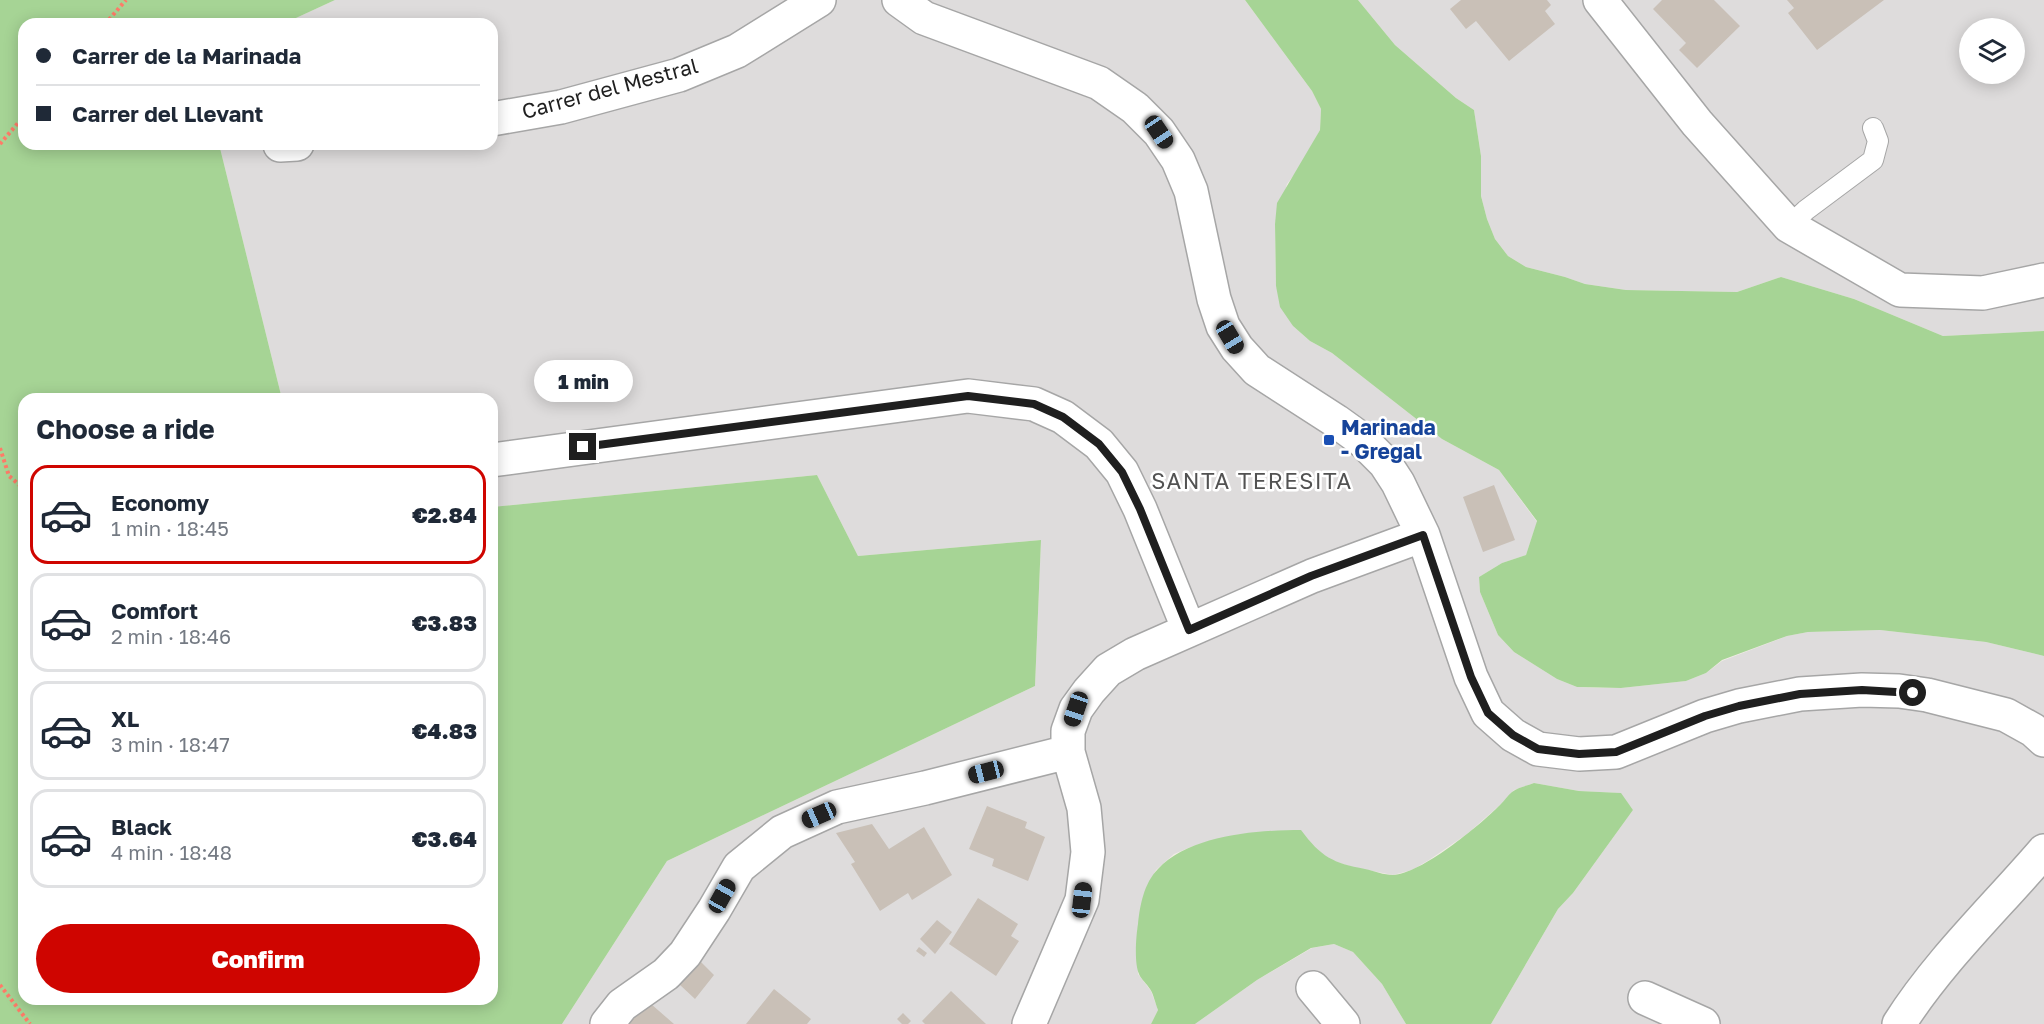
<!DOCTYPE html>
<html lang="en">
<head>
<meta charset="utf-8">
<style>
	body { margin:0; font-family:"Golos Text",sans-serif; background:#f2f2f3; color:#1f2937; height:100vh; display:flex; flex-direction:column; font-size:22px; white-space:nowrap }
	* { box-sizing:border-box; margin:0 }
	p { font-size:20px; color:#747a83 }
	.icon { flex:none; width:33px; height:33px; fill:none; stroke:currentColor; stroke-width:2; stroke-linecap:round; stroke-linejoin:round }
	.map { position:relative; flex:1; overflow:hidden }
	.side { position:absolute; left:18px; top:393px; width:480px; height:612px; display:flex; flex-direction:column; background:#fff; border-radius:18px; box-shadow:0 3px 15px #0003 }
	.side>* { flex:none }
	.top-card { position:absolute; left:18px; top:18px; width:480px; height:132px; border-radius:18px; box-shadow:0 3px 15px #0003; display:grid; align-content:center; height:132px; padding:0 18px; background:#fff }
	.tools { position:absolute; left:1959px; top:18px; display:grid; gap:12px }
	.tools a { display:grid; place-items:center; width:66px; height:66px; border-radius:50%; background:#fff; box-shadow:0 3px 15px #0003; font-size:30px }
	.end { position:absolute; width:27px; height:27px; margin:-14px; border:8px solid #1f1f1f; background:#fff; box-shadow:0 0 0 3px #fff }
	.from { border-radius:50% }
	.bubble { position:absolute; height:42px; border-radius:21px; background:#fff; box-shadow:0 3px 15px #0003; font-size:20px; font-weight:800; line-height:42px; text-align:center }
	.car { position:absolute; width:18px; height:36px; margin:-18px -9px; border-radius:8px; box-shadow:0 0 4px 2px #0007; background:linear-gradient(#222 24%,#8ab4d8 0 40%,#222 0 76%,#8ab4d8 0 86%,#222 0) }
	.top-card b { display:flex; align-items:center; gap:21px; height:57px; font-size:22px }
	.top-card b+b { border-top:2px solid #e0e1e3 }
	.top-card i { width:15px; height:15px; background:#1f2937 }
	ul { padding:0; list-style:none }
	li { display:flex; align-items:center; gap:18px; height:99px; margin:0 12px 9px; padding:0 6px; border:3px solid #e0e1e3; border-radius:18px }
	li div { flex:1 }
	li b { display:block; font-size:22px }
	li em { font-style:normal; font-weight:800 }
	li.selected { border-color:#cf0500 }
	li>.icon { width:54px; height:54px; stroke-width:1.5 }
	h2 { padding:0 18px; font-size:27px; line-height:72px }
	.action { display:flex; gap:12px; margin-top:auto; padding:12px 18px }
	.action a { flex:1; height:69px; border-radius:36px; background:#cf0500; color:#fff; font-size:24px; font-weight:800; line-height:69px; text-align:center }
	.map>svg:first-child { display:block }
	.residential { fill:#dedcdc; fill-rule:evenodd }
	.forest { fill:#a6d495 }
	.building { fill:#c9c0b7 }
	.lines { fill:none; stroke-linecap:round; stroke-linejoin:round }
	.service-casing { stroke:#a6a6a6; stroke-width:22 }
	.minor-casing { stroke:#a6a6a6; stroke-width:36 }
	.path { stroke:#ff7b68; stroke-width:4; stroke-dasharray:3 3; stroke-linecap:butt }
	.service { stroke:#fff; stroke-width:20 }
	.minor { stroke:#fff; stroke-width:33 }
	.route { stroke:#1f1f1f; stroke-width:8 }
	.transit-dot { fill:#1a4fb4; stroke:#fff; stroke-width:2 }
	.labels { text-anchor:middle; stroke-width:5; stroke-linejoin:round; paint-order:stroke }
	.street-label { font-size:21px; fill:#1f1f1f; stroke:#fff }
	.transit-label { font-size:21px; font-weight:bold; fill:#164399; stroke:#fff; text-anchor:start }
	.neighbourhood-label { font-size:22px; letter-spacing:1.5px; fill:#525252; stroke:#fff }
</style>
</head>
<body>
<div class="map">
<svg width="2044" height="1024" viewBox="0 0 2044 1024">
	<rect width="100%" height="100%" fill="#f1ede5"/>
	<path class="residential" d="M335,0h910l67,91 9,18 -1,21 -20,37 -13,17 -12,40 1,62 17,40 17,15 22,12 110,86 57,31 38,52 -11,33 -24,8 -23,14 1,15 18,43 16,17 43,27 20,8 21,1h23l65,-7 20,-8 16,-12 65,-25 21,-4 72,-2 106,12 58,14v368h-553l67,-115 15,-16 60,-83 -13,-17 -41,-2 -45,-8 -20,7 -14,15 -33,29 -38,26 -17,10 -19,5 -41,-8 -21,-7 -16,-11 -15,-19 -65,5 -42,11 -19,8 -18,16 -9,16 -10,46 1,42 13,17 7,19 -7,14h-589l105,-163 368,-175 6,-146 -183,16 -41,-81 -325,32v-108h-210l-63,-255h273v-120h-209z
		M1358,0h686v331l-101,5 -89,-37 -73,-22 -44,15 -111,-2 -41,-6 -20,-7 -39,-10 -18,-11 -13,-17 -8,-20 -6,-23v-40l-7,-46 -18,-12 -61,-53zM1970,28h44v46h-44z
		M1334,944l19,8 29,32 24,40h-211l62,-44 55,-32z"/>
	<path class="forest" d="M0,0h335l-52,24h-259v120h195l63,255h-258v600h468v-492l325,-32 41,81 183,-16 -6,146 -368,175 -105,163h-562z
		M1245,0h113l37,45 61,53 18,12 7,46v40l6,23 8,20 13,17 18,11 39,10 20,7 41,6 111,2 44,-15 73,22 89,37 101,-5v325l-58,-14 -106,-12 -72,2 -21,4 -65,24 -16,13 -20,8 -65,7 -44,-1 -20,-8 -43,-27 -16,-17 -18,-43 -1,-15 23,-14 24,-8 11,-34 -38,-51 -57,-31 -110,-86 -22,-12 -17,-15 -13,-19 -4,-21 -1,-62 2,-21 43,-73 1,-21 -9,-18z
		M1534,783l45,8 42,2 12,17 -60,83 -15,16 -67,115h-85l-24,-40 -29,-32 -19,-8 -23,4 -54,32 -62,44h-44l7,-14c-3,-7 -4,-15 -8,-21 -3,-5 -9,-10 -11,-15 -5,-11 -3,-38 -1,-50 2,-19 6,-41 20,-55 32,-34 98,-39 143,-39 20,27 32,33 64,39 9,2 19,6 28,6 28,-1 86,-49 107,-70 4,-4 8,-10 12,-13 6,-5 15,-6 22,-9z"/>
	<path class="building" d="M1461,0h86l4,5 -6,6 10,13 -46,37 -33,-40 -10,8 -16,-20z
		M1662,0h52l26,26 -43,42 -18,-18 7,-7 -33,-34z
		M1787,0h97l-67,50 -29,-37 6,-5z
		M1494,485l21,55 -32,12 -20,-55z
		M987,806l40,16 -2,6 20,9 -17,44 -36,-15 2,-7 -25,-10z
		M872,824l17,25 35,-22 28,48 -40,25 -4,-7 -28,18 -29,-47 4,-2 -19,-29z
		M978,898l40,26 -7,12 8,5 -23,35 -47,-32z
		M937,920l15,12 -17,22 -15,-15z
		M919,947l8,6 -3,4 -8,-6z
		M701,962l13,13 -19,24 -16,-15z
		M774,989l37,30 -4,5h-61z
		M951,991l35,33h-61l-3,-3z
		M651,1004l23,20h-46l6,-7z
		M903,1013l8,8 -3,3h-6l-5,-5z"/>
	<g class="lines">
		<defs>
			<path id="service" d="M1789,226l17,-16 67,-50 5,-19 -5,-13"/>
			<path id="minor" d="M899,0l25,18 175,65 36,25 24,24 19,28 13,31 23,108 9,27 14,22 20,22 79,51 25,18 24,24 13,20 25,52 48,142 17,36 25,22 25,14 41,5 37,-2 89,-36 34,-10 61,-12 62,-4 37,1 28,4 79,20 27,15 11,10
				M1600,0l97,123 92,103 111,64 83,3 61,-13
				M492,119l69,-12 118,-32 58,-24 82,-51
				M280,145l17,-1
				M492,460l476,-64 66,8 29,13 36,27 23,28 18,37 49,121
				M1313,988l30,36
				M1645,998l58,26
				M607,1024l15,-19 44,-31 19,-20 29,-44 25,-43 43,-35 55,-25 88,-19 143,-36
				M1029,1024l53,-124 6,-48 -4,-44 -16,-56v-21l8,-22 13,-18 19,-21 27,-16 177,-78 111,-41
				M1899,1024c40,-63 96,-116 145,-173"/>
		</defs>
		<use href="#service" class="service-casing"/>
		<use href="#minor" class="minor-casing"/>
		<path class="path" d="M105,24l21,-24
			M0,144l24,-28
			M0,448l9,28 15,13
			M0,985l30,39"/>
		<use href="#service" class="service"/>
		<use href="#minor" class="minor"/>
	</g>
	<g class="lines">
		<path class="route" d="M583,447l385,-51 66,8 29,13 36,27 23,28 18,37 49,121 122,-54 112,-41 48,142 17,36 25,22 25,14 41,5 37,-2 89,-36 34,-10 61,-12 62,-4 51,3"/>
	</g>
	<rect class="transit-dot" x="1323" y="434" width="12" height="12" rx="3"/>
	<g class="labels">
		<g class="street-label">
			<text transform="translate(610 89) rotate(-15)" y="7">Carrer del Mestral</text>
		</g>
		<g class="transit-label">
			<text x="1341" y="435">Marinada<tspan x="1341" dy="24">- Gregal</tspan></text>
		</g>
		<g class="neighbourhood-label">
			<text x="1252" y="489">SANTA TERESITA</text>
		</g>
	</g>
</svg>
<div class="tools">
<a><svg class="icon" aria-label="layers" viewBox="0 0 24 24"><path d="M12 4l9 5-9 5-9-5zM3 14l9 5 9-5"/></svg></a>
</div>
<i class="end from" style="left:1913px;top:693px"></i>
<i class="end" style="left:583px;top:447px"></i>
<div class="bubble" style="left:534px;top:360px;width:99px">1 min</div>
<i class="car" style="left:1159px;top:132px;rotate:146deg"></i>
<i class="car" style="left:1230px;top:337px;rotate:149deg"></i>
<i class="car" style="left:1076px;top:709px;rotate:199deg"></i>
<i class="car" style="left:986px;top:772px;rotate:256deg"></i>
<i class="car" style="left:819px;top:815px;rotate:246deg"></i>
<i class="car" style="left:722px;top:896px;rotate:29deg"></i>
<i class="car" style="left:1082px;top:900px;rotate:7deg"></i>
<div class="top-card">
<b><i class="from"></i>Carrer de la Marinada</b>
<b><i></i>Carrer del Llevant</b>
</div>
<section class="side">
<h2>Choose a ride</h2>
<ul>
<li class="selected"><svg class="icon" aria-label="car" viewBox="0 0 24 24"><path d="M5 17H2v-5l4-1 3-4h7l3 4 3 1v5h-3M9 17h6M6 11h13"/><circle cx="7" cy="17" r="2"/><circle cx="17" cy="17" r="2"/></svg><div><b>Economy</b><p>1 min · 18:45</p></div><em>€2.84</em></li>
<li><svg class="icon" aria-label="car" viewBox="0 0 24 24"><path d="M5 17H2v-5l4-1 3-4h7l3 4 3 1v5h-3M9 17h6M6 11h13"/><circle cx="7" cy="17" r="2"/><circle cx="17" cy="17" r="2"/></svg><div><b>Comfort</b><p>2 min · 18:46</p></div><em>€3.83</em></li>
<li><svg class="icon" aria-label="car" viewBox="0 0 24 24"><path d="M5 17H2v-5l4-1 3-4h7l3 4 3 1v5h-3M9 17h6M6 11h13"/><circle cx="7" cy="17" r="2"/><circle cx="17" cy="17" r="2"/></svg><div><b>XL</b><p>3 min · 18:47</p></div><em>€4.83</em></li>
<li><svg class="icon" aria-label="car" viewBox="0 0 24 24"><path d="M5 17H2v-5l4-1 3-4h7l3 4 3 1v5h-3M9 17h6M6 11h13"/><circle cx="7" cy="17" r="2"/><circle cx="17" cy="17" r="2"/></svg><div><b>Black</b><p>4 min · 18:48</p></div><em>€3.64</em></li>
</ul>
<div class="action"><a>Confirm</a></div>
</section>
</div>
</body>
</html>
